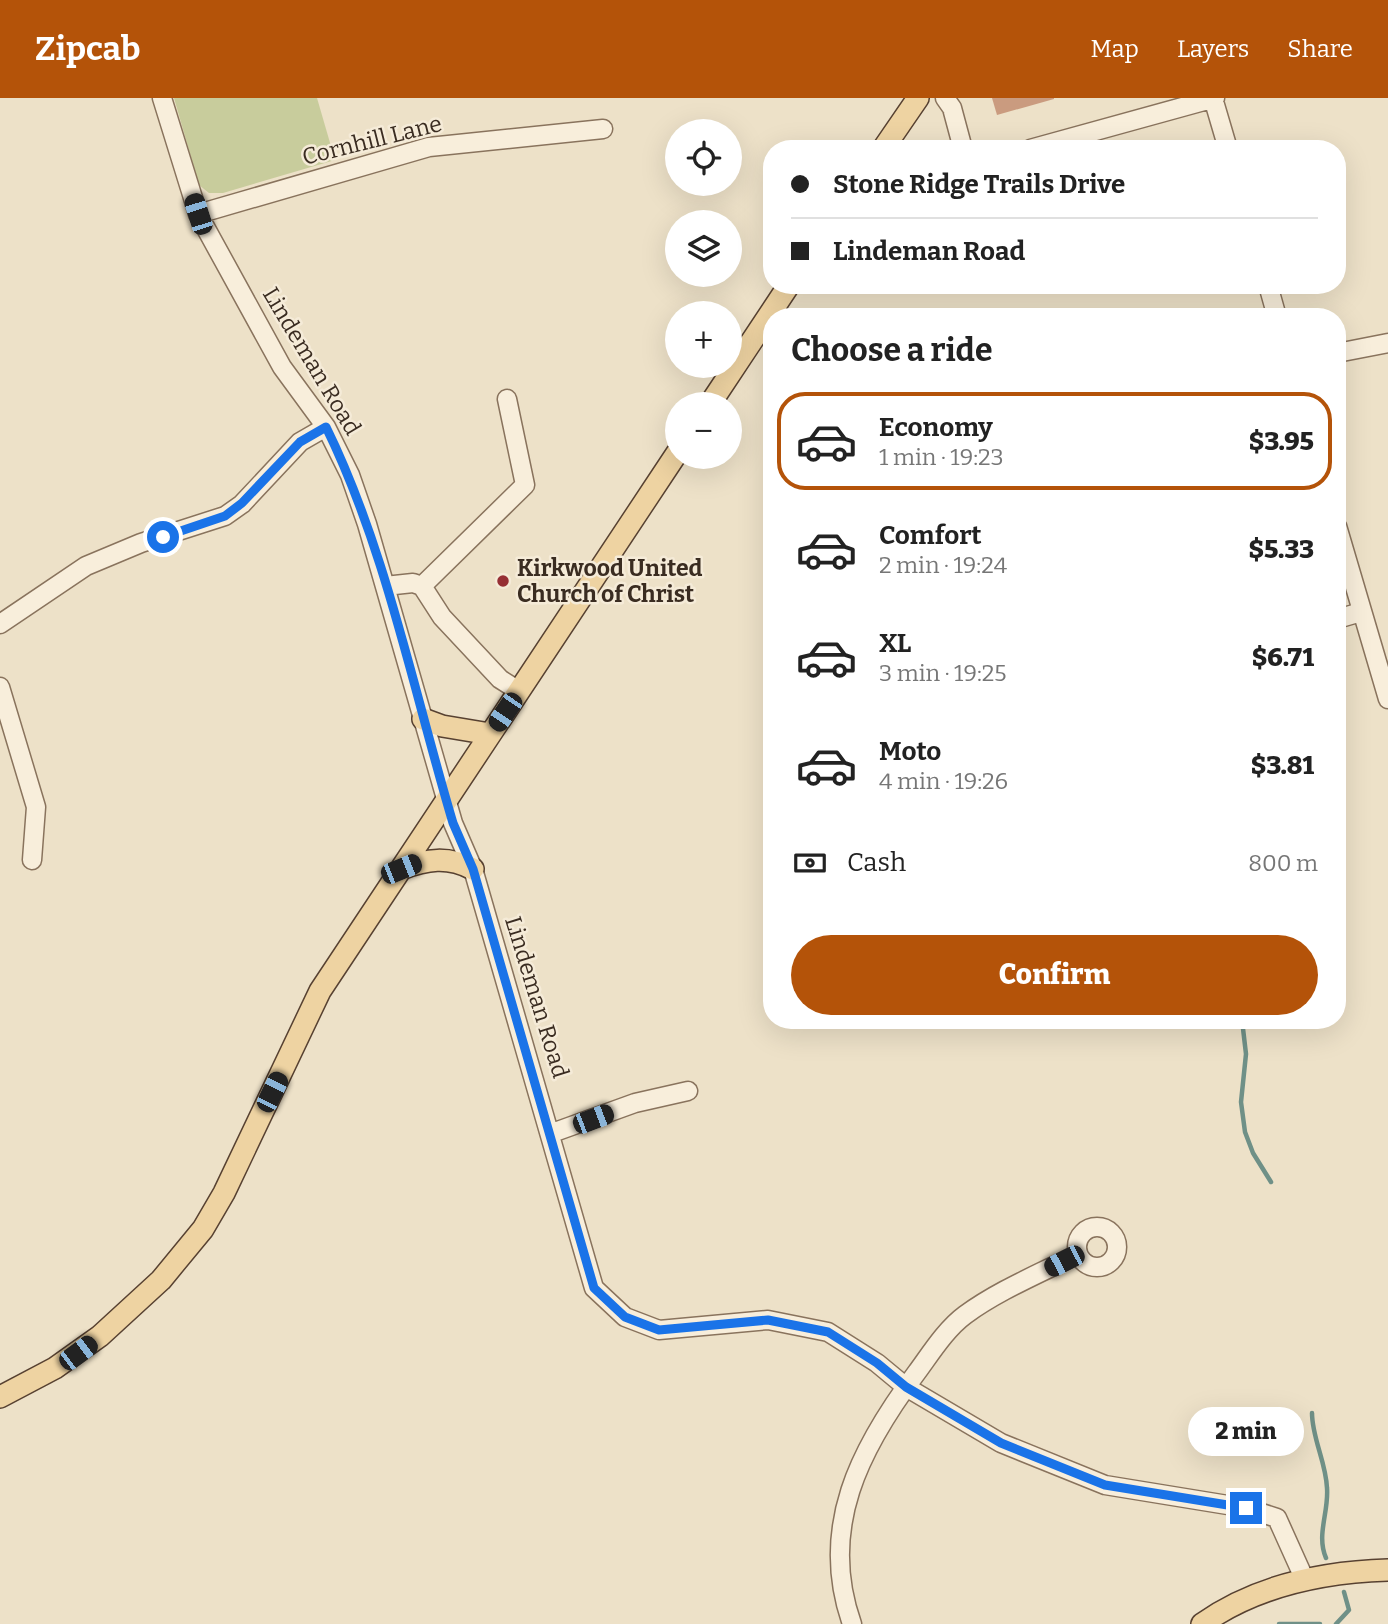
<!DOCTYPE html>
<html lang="en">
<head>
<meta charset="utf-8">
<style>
	body { margin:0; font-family:Bitter,serif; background:#f6f6f6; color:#222; height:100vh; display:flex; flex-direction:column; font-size:26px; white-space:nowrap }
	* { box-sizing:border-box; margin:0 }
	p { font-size:23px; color:#767676 }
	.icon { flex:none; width:38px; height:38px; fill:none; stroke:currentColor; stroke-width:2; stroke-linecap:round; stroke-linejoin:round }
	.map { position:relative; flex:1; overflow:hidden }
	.panel { position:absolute; left:763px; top:210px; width:583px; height:721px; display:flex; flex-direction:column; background:#fff; border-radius:28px; box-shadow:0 7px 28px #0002 }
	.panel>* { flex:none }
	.banner { position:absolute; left:763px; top:42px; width:583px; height:154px; border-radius:28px; box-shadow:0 7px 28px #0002; display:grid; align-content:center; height:154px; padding:0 28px; background:#fff }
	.tools { position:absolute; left:665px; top:21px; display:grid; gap:14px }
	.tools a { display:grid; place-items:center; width:77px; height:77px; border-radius:50%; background:#fff; box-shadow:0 7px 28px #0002; font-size:35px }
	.end { position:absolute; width:32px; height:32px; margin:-16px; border:9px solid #1a73e8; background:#fff; box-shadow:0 0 0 4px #fff }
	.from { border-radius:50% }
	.bubble { position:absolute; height:49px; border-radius:24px; background:#fff; box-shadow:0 7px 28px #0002; font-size:23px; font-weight:800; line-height:49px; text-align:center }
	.car { position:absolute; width:21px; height:42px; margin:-21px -10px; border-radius:9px; box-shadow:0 0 5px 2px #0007; background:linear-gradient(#222 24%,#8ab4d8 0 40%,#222 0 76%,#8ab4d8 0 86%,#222 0) }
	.banner b { display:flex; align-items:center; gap:24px; height:66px; font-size:26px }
	.banner b+b { border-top:2px solid #e0e0e0 }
	.banner i { width:18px; height:18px; background:#222 }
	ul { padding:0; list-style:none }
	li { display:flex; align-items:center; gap:21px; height:98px; margin:0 14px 10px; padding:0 14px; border:4px solid transparent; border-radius:28px }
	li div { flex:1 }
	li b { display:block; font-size:26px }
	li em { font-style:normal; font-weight:800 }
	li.current { border-color:#b45309 }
	li>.icon { width:63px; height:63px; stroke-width:1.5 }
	h2 { padding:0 28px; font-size:32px; line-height:84px }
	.pay { display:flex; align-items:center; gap:18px; height:77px; padding:0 28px; font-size:26px }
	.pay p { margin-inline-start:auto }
	.cta { display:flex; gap:14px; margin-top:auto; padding:14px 28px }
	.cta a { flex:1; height:80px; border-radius:42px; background:#b45309; color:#fff; font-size:28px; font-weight:800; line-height:80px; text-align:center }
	header { display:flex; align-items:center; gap:42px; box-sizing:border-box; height:98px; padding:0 35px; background:#b45309; color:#fff }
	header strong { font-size:33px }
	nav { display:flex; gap:38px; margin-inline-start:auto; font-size:24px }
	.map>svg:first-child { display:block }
	.green { fill:#c8cc9c }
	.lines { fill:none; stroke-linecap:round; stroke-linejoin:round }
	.stream { stroke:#6f9087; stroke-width:4.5 }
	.building { fill:#ca9b7f }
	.minor-casing { stroke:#89735d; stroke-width:21 }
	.major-casing { stroke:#574131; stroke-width:24 }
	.minor { stroke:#f8eedb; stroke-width:18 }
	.major { stroke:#eed3a2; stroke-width:21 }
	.route { stroke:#1a73e8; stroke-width:9 }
	.poi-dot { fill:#962f34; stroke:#f5ebd8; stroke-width:2.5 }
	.labels { text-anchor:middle; stroke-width:5; stroke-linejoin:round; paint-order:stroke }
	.street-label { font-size:23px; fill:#3a2c21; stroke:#f5ebd8 }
	.poi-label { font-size:23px; font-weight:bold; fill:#3a2c21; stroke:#f5ebd8; text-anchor:start }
</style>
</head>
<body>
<header>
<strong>Zipcab</strong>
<nav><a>Map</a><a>Layers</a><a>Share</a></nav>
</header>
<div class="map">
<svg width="1388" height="1526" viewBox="0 0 1388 1526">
	<rect width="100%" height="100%" fill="#ede1c8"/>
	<path class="green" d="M174,0h143l18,62 -112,33h-14l-10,-8z"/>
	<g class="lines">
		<path class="stream" d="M1242,922l4,34 -5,48 4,30 8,21 18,29
			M1312,1315c0,25 14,49 15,75 2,24 -11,47 -1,70
			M1279,1526h41
			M1336,1526l13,-14 -5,-18"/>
	</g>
	<path class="building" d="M992,0h62v1l-57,16z"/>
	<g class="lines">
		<defs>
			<path id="minor" d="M162,0l36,116 84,153 44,60 24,48 17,49 86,299 20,46 121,419 31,29 34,13 109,-10 60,12 49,31 29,24 95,56 104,42 141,23 31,10 27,60
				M945,0l7,10 11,41
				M1213,0l15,51
				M1030,51l185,-51
				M198,116l231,-67 174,-18
				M1268,187l9,32
				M1337,255l51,-10
				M1337,428l51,173
				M385,488l28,-3 9,3 20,31 58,62 19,12
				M422,488l103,-101 -18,-86
				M1337,521l24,-7
				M0,526l86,-58 55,-23 84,-27 17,-12 58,-62 26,-15
				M0,589l36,120 -4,53
				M552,1035l83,-30 53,-12
				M1077 1149a20 20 0 1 1 40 0a20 20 0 1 1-40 0Z
				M852,1526c-34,-96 8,-176 65,-252 14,-19 29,-43 48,-57 34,-25 76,-42 113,-61"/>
			<path id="major" d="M883,51l35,-51
				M710,306l79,-119
				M423,621l19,7 48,8
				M401,771c26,-10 47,-13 72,0
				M0,1299l55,-29 45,-32 61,-56 42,-51 21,-36 96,-202 357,-538
				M1202,1526c55,-39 120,-52 186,-54"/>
		</defs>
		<use href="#minor" class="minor-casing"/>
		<use href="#major" class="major-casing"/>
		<use href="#minor" class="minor"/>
		<use href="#major" class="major"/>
	</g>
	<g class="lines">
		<path class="route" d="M163,439l62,-21 17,-13 58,-61 26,-15c60,122 88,266 127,396l20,46 121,419 31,29 34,13 109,-10 60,12 49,31 29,24 95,56 104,42 141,23"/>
	</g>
	<circle class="poi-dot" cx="503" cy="483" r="7"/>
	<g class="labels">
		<g class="street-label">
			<text transform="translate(372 42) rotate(-14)" y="8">Cornhill Lane</text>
			<text transform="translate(312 263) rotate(59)" y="8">Lindeman Road</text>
			<text transform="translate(537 899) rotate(73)" y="8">Lindeman Road</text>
		</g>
		<g class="poi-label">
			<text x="517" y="478">Kirkwood United<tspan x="517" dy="26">Church of Christ</tspan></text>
		</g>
	</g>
</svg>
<div class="tools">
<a><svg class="icon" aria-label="locate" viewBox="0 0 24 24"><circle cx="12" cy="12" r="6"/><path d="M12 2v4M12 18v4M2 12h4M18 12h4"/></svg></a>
<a><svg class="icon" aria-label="layers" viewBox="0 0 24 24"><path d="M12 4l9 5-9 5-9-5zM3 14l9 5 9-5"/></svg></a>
<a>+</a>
<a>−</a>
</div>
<i class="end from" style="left:163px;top:439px"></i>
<i class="end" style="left:1246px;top:1410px"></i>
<div class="bubble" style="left:1188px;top:1309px;width:116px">2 min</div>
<i class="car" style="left:198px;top:116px;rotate:342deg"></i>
<i class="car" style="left:505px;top:614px;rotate:214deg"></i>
<i class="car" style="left:401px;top:771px;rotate:68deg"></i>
<i class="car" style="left:272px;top:994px;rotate:26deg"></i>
<i class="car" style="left:593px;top:1021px;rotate:69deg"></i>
<i class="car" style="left:1064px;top:1163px;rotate:243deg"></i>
<i class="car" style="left:78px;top:1255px;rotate:53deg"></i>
<div class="banner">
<b><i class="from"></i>Stone Ridge Trails Drive</b>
<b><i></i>Lindeman Road</b>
</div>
<section class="panel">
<h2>Choose a ride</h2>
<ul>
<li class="current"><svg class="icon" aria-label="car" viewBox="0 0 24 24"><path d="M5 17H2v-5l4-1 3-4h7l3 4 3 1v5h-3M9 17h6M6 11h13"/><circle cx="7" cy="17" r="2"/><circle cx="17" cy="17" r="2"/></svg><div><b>Economy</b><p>1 min · 19:23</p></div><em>$3.95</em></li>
<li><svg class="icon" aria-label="car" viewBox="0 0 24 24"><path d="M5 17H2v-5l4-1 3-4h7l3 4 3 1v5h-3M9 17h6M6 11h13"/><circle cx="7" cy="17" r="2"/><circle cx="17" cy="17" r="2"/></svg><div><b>Comfort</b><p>2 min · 19:24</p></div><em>$5.33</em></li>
<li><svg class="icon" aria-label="car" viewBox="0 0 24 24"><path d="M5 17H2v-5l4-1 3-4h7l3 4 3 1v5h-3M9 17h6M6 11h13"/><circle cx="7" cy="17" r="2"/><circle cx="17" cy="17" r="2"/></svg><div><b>XL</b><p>3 min · 19:25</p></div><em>$6.71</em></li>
<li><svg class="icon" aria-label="car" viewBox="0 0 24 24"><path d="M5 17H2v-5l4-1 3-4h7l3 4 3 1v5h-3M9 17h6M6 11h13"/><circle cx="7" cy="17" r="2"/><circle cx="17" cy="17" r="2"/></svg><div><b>Moto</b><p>4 min · 19:26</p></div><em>$3.81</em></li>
</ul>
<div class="pay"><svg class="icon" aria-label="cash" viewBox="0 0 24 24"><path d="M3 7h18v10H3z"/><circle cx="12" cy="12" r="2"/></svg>Cash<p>800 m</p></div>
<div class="cta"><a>Confirm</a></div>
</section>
</div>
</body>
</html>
